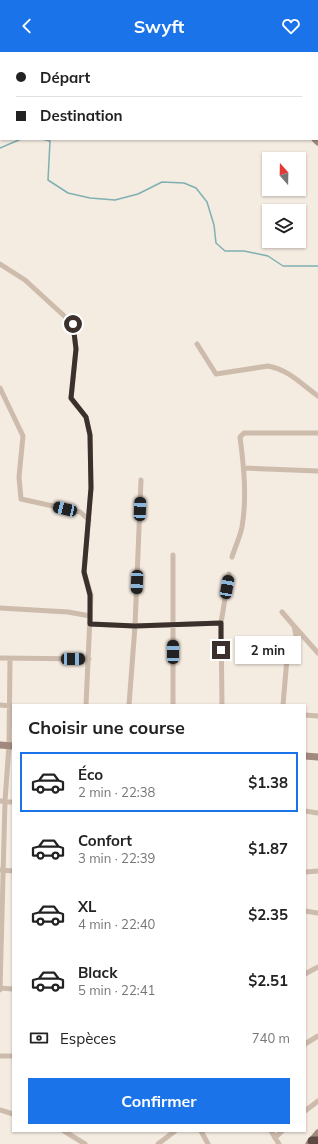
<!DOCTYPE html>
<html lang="fr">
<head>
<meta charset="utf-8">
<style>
	body { margin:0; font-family:Mulish,sans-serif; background:#f2f2f2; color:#222; height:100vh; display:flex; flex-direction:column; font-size:15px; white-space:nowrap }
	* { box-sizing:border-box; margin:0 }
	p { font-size:13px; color:#767676 }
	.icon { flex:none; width:22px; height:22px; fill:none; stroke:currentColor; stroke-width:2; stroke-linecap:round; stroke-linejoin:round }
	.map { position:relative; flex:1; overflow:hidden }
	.panel { position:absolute; left:12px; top:652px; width:294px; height:428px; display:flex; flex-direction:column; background:#fff; border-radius:0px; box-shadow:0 1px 3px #0004 }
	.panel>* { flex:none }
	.top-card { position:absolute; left:0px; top:0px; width:318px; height:88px; box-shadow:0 1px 3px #0004; display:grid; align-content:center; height:88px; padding:0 16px; background:#fff }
	.needle { width:26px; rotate:340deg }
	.fabs { position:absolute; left:262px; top:100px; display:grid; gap:8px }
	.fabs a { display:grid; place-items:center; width:44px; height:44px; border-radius:0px; background:#fff; box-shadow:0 1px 3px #0004; font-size:20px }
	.end { position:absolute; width:18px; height:18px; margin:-9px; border:5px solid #3b302b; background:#fff; box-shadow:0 0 0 2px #fff }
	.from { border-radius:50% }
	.bubble { position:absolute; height:28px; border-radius:0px; background:#fff; box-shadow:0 1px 3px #0004; font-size:13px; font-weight:700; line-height:28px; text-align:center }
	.car { position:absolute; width:12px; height:24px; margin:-12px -6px; border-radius:5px; box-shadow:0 0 3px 1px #0007; background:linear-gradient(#222 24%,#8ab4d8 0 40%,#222 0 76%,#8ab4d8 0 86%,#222 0) }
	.top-card b { display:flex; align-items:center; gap:14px; height:38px; font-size:15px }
	.top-card b+b { border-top:1px solid #e0e0e0 }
	.top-card i { width:10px; height:10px; background:#222 }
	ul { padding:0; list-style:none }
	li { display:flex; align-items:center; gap:12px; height:60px; margin:0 8px 6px; padding:0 8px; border:2px solid transparent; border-radius:0px }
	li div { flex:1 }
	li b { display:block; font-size:15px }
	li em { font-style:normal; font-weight:700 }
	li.active { border-color:#1a73e8 }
	li>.icon { width:36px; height:36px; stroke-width:1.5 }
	h2 { padding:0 16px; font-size:18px; line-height:48px }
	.pay { display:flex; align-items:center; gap:10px; height:44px; padding:0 16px; font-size:15px }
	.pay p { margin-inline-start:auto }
	.cta { display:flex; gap:8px; margin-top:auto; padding:8px 16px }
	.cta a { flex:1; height:46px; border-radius:0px; background:#1a73e8; color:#fff; font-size:16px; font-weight:700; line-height:46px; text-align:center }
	header { display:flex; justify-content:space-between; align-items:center; height:52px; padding:0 16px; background:#1a73e8; color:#fff; font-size:18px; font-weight:700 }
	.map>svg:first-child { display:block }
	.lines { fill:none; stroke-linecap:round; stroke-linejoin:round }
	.stream { stroke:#7fb0b2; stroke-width:1.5 }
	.street { stroke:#cdbbac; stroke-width:5 }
	.secondary { stroke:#a18a7d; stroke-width:7 }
	.highway { stroke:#5c4a42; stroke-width:9 }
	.route { stroke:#3b302b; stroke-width:5 }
</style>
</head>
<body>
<header><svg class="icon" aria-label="back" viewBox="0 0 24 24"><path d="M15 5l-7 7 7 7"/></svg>Swyft<svg class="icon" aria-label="heart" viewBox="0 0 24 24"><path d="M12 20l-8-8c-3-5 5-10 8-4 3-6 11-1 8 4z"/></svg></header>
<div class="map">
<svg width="318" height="1092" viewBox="0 0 318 1092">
	<rect width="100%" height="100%" fill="#f4ebe1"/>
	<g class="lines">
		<path class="stream" d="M42,87l8,2 -2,39 20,13 22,5 25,2 23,-6 24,-12 22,1 12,5 11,14 7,23 2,18 9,8h19l24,5 15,10h35
			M0,96l21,-9"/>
		<path class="street" d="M317,46l1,-1
			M0,212l25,16 48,44 3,25 -5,50 15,18 4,18 1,53 -7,84 7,23 -5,110
			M197,292l19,30 52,-8c21,4 33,18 50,30
			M0,336l23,48 -4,41 2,22 59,13 9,8
			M244,416l74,3
			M173,503v150
			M232,505c3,-10 8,-20 10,-30 5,-29 2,-60 -2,-90l4,-4h74
			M0,556l68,4 22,4
			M282,560l12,14 3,14 -3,10 -7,8 -4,47
			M91,572l44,2 86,-3
			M295,575l23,26
			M0,606l89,1
			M0,653l12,1
			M129,653l6,-79 6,-146
			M222,653l-1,-82 8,-49
			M305,663l13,1
			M0,749l13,1
			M305,759l13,2
			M1,818l12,1
			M305,820l13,-1
			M305,859l13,2
			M305,922l13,-7
			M0,936l13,1
			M0,938l5,-189 4,-56 1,-86
			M305,992l13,-8
			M0,1004h13
			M0,1058l13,4
			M305,1059l13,-10
			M64,1079l21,13
			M201,1079l7,13
			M271,1079l8,13
			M275,1086l7,-7
			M158,1092l17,-13"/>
		<path class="secondary" d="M232,0l1,1
			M315,87l3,3
			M0,693l13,1
			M305,704l13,1
			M309,1092l9,-11"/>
		<path class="highway" d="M312,1089h6"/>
	</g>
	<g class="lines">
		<path class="route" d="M73,272l3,25 -5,49 15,19 4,18 1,53 -7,84 6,23v29l45,2 86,-3v27"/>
	</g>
</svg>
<div class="fabs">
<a><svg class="needle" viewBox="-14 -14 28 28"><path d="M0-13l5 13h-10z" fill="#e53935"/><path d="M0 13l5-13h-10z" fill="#767676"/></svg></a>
<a><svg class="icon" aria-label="layers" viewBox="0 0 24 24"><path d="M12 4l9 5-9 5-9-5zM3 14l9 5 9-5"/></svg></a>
</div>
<i class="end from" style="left:73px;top:272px"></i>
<i class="end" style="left:221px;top:598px"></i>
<div class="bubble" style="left:235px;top:584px;width:66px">2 min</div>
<i class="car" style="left:65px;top:457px;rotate:283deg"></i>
<i class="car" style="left:140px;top:457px;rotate:2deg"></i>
<i class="car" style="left:137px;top:530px;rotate:182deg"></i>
<i class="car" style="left:227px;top:535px;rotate:10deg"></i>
<i class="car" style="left:173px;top:600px;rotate:0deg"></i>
<i class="car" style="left:73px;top:607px;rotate:90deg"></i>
<div class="top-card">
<b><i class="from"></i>Départ</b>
<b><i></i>Destination</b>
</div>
<section class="panel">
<h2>Choisir une course</h2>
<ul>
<li class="active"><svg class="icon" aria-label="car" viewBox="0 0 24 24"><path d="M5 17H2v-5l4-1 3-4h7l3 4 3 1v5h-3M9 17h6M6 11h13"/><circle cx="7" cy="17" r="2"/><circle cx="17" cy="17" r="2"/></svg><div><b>Éco</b><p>2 min · 22:38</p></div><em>$1.38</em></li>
<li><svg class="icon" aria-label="car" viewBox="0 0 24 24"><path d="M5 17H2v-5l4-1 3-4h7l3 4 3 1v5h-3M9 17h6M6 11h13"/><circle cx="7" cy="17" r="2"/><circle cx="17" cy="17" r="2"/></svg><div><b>Confort</b><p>3 min · 22:39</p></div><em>$1.87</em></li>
<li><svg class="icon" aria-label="car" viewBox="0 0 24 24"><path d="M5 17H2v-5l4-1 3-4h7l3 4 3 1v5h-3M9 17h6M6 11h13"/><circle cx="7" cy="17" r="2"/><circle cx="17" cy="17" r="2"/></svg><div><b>XL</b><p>4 min · 22:40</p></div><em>$2.35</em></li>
<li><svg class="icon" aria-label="car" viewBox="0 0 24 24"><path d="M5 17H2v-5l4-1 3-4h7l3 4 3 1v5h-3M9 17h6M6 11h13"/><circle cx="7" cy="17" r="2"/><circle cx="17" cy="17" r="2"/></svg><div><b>Black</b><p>5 min · 22:41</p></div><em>$2.51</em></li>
</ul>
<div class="pay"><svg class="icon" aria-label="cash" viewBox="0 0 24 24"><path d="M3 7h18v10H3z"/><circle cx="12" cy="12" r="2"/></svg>Espèces<p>740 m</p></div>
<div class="cta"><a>Confirmer</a></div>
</section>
</div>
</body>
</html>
